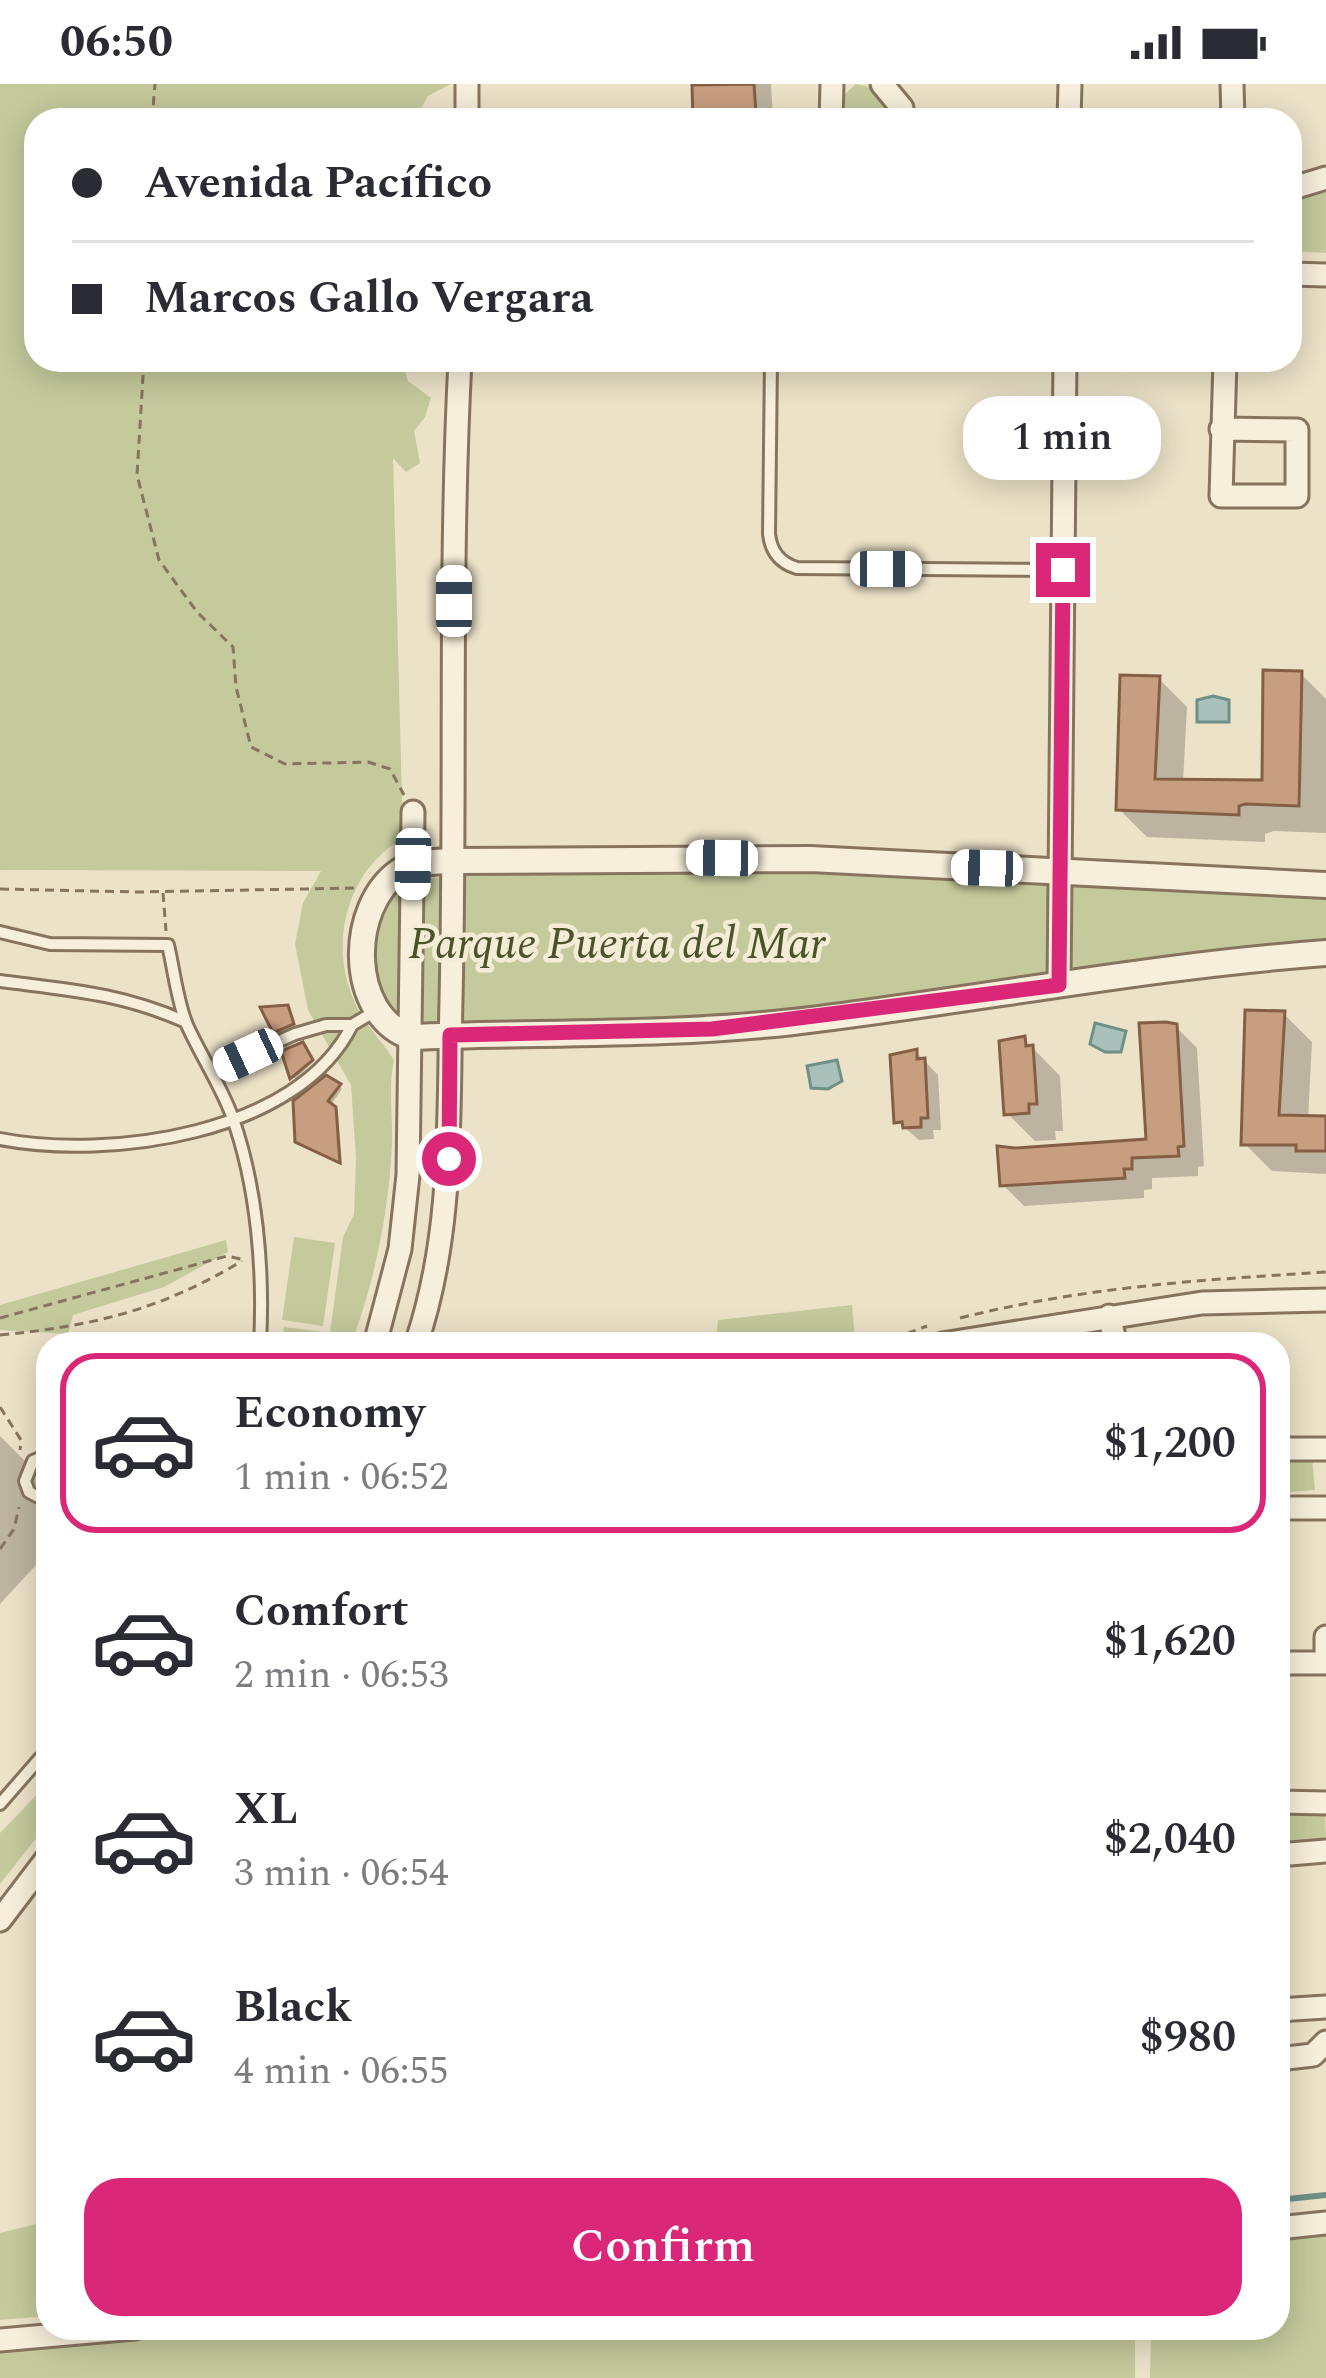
<!DOCTYPE html>
<html lang="en">
<head>
<meta charset="utf-8">
<style>
	body { margin:0; font-family:Spectral,serif; background:#f2f2f3; color:#2b2b33; height:100vh; display:flex; flex-direction:column; font-size:45px; white-space:nowrap }
	* { box-sizing:border-box; margin:0 }
	p { font-size:39px; color:#7c7c81 }
	.icon { flex:none; width:66px; height:66px; fill:none; stroke:currentColor; stroke-width:2; stroke-linecap:round; stroke-linejoin:round }
	.map { position:relative; flex:1; overflow:hidden }
	.drawer { position:absolute; left:36px; top:1248px; width:1254px; height:1008px; display:flex; flex-direction:column; background:#fff; border-radius:36px; box-shadow:0 6px 30px #0003 }
	.drawer>* { flex:none }
	.guide { position:absolute; left:24px; top:24px; width:1278px; height:264px; border-radius:36px; box-shadow:0 6px 30px #0003; display:grid; align-content:center; height:264px; padding:0 48px; background:#fff }
	.end { position:absolute; width:54px; height:54px; margin:-27px; border:15px solid #db2777; background:#fff; box-shadow:0 0 0 6px #fff }
	.from { border-radius:50% }
	.bubble { position:absolute; height:84px; border-radius:36px; background:#fff; box-shadow:0 6px 30px #0003; font-size:39px; font-weight:600; line-height:84px; text-align:center }
	.car { position:absolute; width:36px; height:72px; margin:-36px -18px; border-radius:15px; box-shadow:0 0 9px 3px #0007; background:linear-gradient(#fff 24%,#345 0 40%,#fff 0 76%,#345 0 86%,#fff 0) }
	.guide b { display:flex; align-items:center; gap:42px; height:114px; font-size:45px }
	.guide b+b { border-top:3px solid #e1e1e2 }
	.guide i { width:30px; height:30px; background:#2b2b33 }
	ul { padding:21px 0 0; list-style:none }
	li { display:flex; align-items:center; gap:36px; height:180px; margin:0 24px 18px; padding:0 24px; border:6px solid transparent; border-radius:36px }
	li div { flex:1 }
	li b { display:block; font-size:45px }
	li em { font-style:normal; font-weight:600 }
	li.selected { border-color:#db2777 }
	li>.icon { width:108px; height:108px; stroke-width:1.5 }
	.primary-button { display:flex; gap:24px; margin-top:auto; padding:24px 48px }
	.primary-button a { flex:1; height:138px; border-radius:36px; background:#db2777; color:#fff; font-size:48px; font-weight:600; line-height:138px; text-align:center }
	.status { display:flex; justify-content:space-between; align-items:center; height:84px; padding:0 60px; background:#fff; direction:ltr }
	.status svg { height:33px; fill:currentColor }
	.map>svg:first-child { display:block }
	.green { fill:#c4ca9c }
	.water { fill:#a9c1ba; stroke:#6f8f87; stroke-width:3 }
	.shadow { fill:#0003 }
	.lines { fill:none; stroke-linecap:round; stroke-linejoin:round }
	.stream { stroke:#6f8f87; stroke-width:6 }
	.building { fill:#c89e80; stroke:#855f45; stroke-width:3 }
	.service-casing { stroke:#87745e; stroke-width:16 }
	.minor-casing { stroke:#87745e; stroke-width:27 }
	.tertiary-casing { stroke:#87745e; stroke-width:30 }
	.path { stroke:#87745e; stroke-width:3; stroke-dasharray:9 6; stroke-linecap:butt }
	.service { stroke:#f7efdb; stroke-width:10 }
	.minor { stroke:#f7efdb; stroke-width:21 }
	.tertiary { stroke:#f7efdb; stroke-width:24 }
	.route { stroke:#db2777; stroke-width:15 }
	.labels { text-anchor:middle; stroke-width:9; stroke-linejoin:round; paint-order:stroke }
	.park-label { font-size:45px; font-style:italic; fill:#495428; stroke:#f4ecd7 }
</style>
</head>
<body>
<div class="status"><b>06:50</b><svg viewBox="0 0 49 12"><path d="M0 12V9h3v3zM5 12V6h3v6zM10 12V3h3v9zM15 12V0h3v12zM26 1h20v11H26zM47 4h2v5h-2z"/></svg></div>
<div class="map">
<svg width="1326" height="2294" viewBox="0 0 1326 2294">
	<rect width="100%" height="100%" fill="#ece2c8"/>
	<path class="green" d="M0,0h451l-23,12 -14,24h-378v240h366l6,21 23,17 -6,19 -11,14 6,32 -14,9 -13,-14 10,380c-63,37 -79,123 -37,184 9,13 19,24 28,38 -6,27 -1,56 -2,84 -3,67 -17,137 -41,200h-70l3,-17 46,6 13,-96 11,-23 2,-56 -5,-73 -43,-75 -13,-66 8,-41 18,-32 -321,-1z
		M856,0l22,5 19,31h-57l1,-22z
		M1326,108v61l-36,-2v-52z
		M638,779h90l598,33v46c-179,15 -355,48 -534,69 -124,13 -250,11 -374,15 -24,-6 -41,-28 -44,-53 -2,-27 2,-68 26,-85 24,-18 197,-22 238,-25z
		M294,1153l41,6 -12,83 -41,-6z
		M226,1156l2,12 -64,35 -91,28 -5,19 -68,-4v-25z
		M852,1221l3,34 -5,5h-134l2,-24z
		M1312,1373l3,33 -37,3v-33z
		M48,1699v40l-48,61v-51z
		M1278,1725h32l15,6 1,22 -13,9 -35,1z
		M48,2137v95l-48,4v-87z
		M1326,2142v152h-176l1,-50h127v-99z
		M251,2244h35l2,5 44,-5h803v50h-1135v-28z"/>
	<path class="water" d="M1213,612l16,4v22h-32v-22z
		M1095,939l31,8 -5,21h-16l-15,-8z
		M837,976l5,21 -14,8 -17,-1 -4,-22z"/>
	<path class="shadow" d="M704,0h67l2,36h-76z
		M1301,590l25,25v134l-52,-2 -9,3v8l-118,-5 -28,-28 40,-130 28,28 -4,76h82z
		M287,924l9,20 -17,7 -3,-4z
		M1284,930l28,28 -4,77h18v55l-54,-3 -28,-28z
		M1176,943l21,21 7,118 -6,1v9l-46,2v11l-8,1v8l-120,8 -21,-21 146,-44z
		M1024,955l36,37 3,55h-8l1,9 -21,1 -28,-28z
		M306,965l7,13 -18,18 -10,-27z
		M916,968l22,23 3,55h-8l1,9 -15,1 -22,-19z
		M339,1002l3,3 -12,17 8,7 4,51 -40,-19 -5,-43z
		M0,1352l40,40 8,28v16l-11,44 -37,40z"/>
	<g class="lines">
		<path class="stream" d="M1278,2116l48,-5"/>
	</g>
	<path class="building" d="M754,0l2,30h-11v6h-52l-1,-35z
		M1263,586l39,1 -3,135 -54,-2 -6,2v9l-123,-5 4,-135 40,1 -5,103 107,1z
		M288,921l6,19 -21,9 -13,-26z
		M1245,926l40,1 -6,104 47,1v35h-30v-6h-55z
		M1166,938l11,2 7,122 -6,1 1,9 -47,2v11h-8l1,9 -125,8 -3,-40 18,2 131,-9 -7,-116z
		M1025,952l1,10 7,-1 4,59h-8v9l-25,2 -5,-74z
		M303,958l10,18 -23,19 -9,-28z
		M917,965v10l8,-1 3,60h-7v9l-18,1 -1,-6 -8,1 -4,-68z
		M326,991l15,9 -13,17 8,6 4,56 -45,-21 -2,-41z"/>
	<g class="lines">
		<defs>
			<path id="service" d="M771,276l-2,174c2,18 11,29 28,34l266,2
				M0,848l50,12 118,1c6,25 9,56 19,80 14,31 33,59 45,91 25,70 32,154 28,228
				M0,897c69,9 121,12 186,41
				M212,987l83,-37 31,-9h26l25,-15
				M0,1055c108,21 298,-4 352,-114
				M48,1371l-15,6 -8,20 4,11 19,10
				M0,1720l48,-55"/>
			<path id="minor" d="M882,0l20,24 1,12
				M1232,0l1,36
				M467,36v-36
				M831,36l1,-36
				M1069,36l1,-36
				M1290,105l36,-11
				M1290,190l36,1
				M1221,345l76,1v66h-76l4,-136
				M1059,901l6,-625
				M1109,1232l7,28
				M375,1260l25,-95 8,-74 5,-363
				M416,1260c38,-112 32,-227 35,-344 5,-213 -2,-427 9,-640
				M942,1260l260,-41 124,-3
				M1278,1365h48
				M1278,1424h48
				M1278,1579h48
				M1326,1579v-26
				M1278,1718l48,1
				M1278,1771l48,-4
				M0,1836l48,-63
				M1278,1926l48,-3
				M1278,1975l35,-4 13,-13
				M1278,2144l48,-5
				M0,2256l135,-12"/>
			<path id="tertiary" d="M1326,801l-516,-26 -356,2c-18,1 -39,0 -54,10 -52,35 -53,144 11,166 127,-5 255,-1 382,-15 178,-21 354,-56 533,-69"/>
		</defs>
		<use href="#service" class="service-casing"/>
		<use href="#minor" class="minor-casing"/>
		<use href="#tertiary" class="tertiary-casing"/>
		<path class="path" d="M152,36l3,-36
			M144,276l-7,115 22,85 38,52 36,35 3,40 15,60 34,17 83,-2 22,7 14,26
			M0,805l138,3 220,-4
			M163,809l3,38
			M0,1234l227,-62 18,4
			M960,1234c124,-31 239,-38 366,-46
			M0,1251c94,-9 160,-25 242,-74
			M879,1260l48,-18
			M0,1323l21,33 -1,10
			M0,1465l14,-20 5,-22"/>
		<use href="#service" class="service"/>
		<use href="#minor" class="minor"/>
		<use href="#tertiary" class="tertiary"/>
	</g>
	<g class="lines">
		<path class="route" d="M449,1075l1,-124 262,-6 347,-44 4,-415"/>
	</g>
	<g class="labels">
		<g class="park-label">
			<text x="617" y="874">Parque Puerta del Mar</text>
		</g>
	</g>
</svg>
<i class="end from" style="left:449px;top:1075px"></i>
<i class="end" style="left:1063px;top:486px"></i>
<div class="bubble" style="left:963px;top:312px;width:198px">1 min</div>
<i class="car" style="left:886px;top:485px;rotate:90deg"></i>
<i class="car" style="left:454px;top:517px;rotate:0deg"></i>
<i class="car" style="left:722px;top:774px;rotate:271deg"></i>
<i class="car" style="left:413px;top:780px;rotate:181deg"></i>
<i class="car" style="left:987px;top:784px;rotate:272deg"></i>
<i class="car" style="left:248px;top:971px;rotate:245deg"></i>
<div class="guide">
<b><i class="from"></i>Avenida Pacífico</b>
<b><i></i>Marcos Gallo Vergara</b>
</div>
<section class="drawer">
<ul>
<li class="selected"><svg class="icon" aria-label="car" viewBox="0 0 24 24"><path d="M5 17H2v-5l4-1 3-4h7l3 4 3 1v5h-3M9 17h6M6 11h13"/><circle cx="7" cy="17" r="2"/><circle cx="17" cy="17" r="2"/></svg><div><b>Economy</b><p>1 min · 06:52</p></div><em>$1,200</em></li>
<li><svg class="icon" aria-label="car" viewBox="0 0 24 24"><path d="M5 17H2v-5l4-1 3-4h7l3 4 3 1v5h-3M9 17h6M6 11h13"/><circle cx="7" cy="17" r="2"/><circle cx="17" cy="17" r="2"/></svg><div><b>Comfort</b><p>2 min · 06:53</p></div><em>$1,620</em></li>
<li><svg class="icon" aria-label="car" viewBox="0 0 24 24"><path d="M5 17H2v-5l4-1 3-4h7l3 4 3 1v5h-3M9 17h6M6 11h13"/><circle cx="7" cy="17" r="2"/><circle cx="17" cy="17" r="2"/></svg><div><b>XL</b><p>3 min · 06:54</p></div><em>$2,040</em></li>
<li><svg class="icon" aria-label="car" viewBox="0 0 24 24"><path d="M5 17H2v-5l4-1 3-4h7l3 4 3 1v5h-3M9 17h6M6 11h13"/><circle cx="7" cy="17" r="2"/><circle cx="17" cy="17" r="2"/></svg><div><b>Black</b><p>4 min · 06:55</p></div><em>$980</em></li>
</ul>
<div class="primary-button"><a>Confirm</a></div>
</section>
</div>
</body>
</html>
